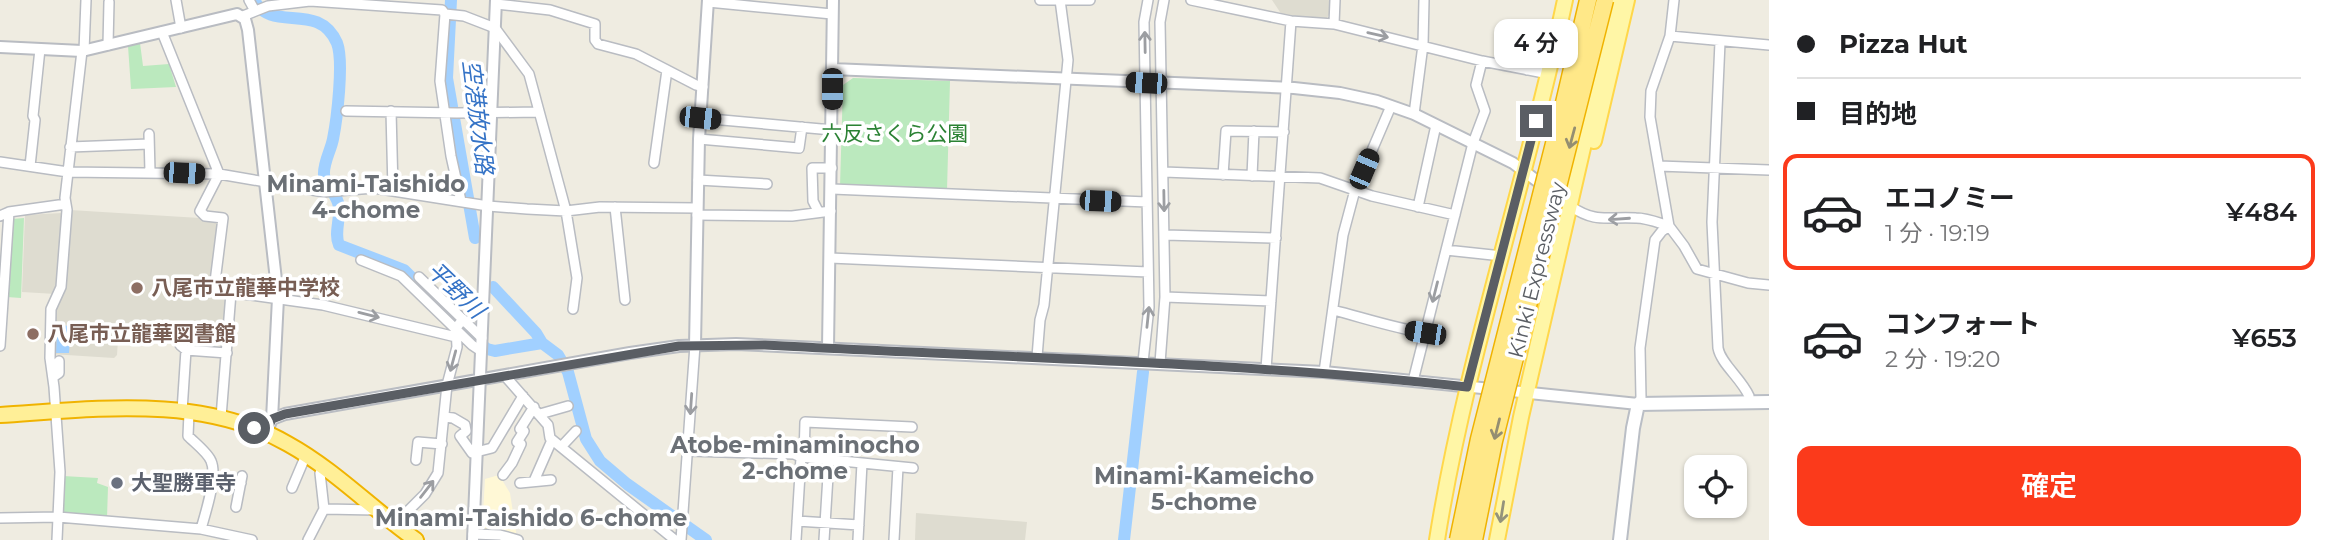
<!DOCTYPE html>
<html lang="ja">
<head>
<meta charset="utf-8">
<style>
	body { margin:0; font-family:Montserrat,"Noto Sans JP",sans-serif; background:#f6f6f6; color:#202124; height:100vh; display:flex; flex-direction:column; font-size:26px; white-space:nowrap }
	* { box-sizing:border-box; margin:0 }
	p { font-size:23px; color:#757577 }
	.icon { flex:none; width:38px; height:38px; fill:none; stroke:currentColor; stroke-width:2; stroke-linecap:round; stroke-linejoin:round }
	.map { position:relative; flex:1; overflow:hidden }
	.sheet { display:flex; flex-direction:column; background:#fff; width:560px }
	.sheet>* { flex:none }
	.top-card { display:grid; align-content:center; height:154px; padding:0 28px; background:#fff }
	.controls { position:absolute; left:1684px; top:455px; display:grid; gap:14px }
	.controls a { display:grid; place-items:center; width:63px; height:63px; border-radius:14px; background:#fff; box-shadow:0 2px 5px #0004; font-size:35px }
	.end { position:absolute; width:32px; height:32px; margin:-16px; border:9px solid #5a5e64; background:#fff; box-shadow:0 0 0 4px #fff }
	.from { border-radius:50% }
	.bubble { position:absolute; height:49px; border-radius:14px; background:#fff; box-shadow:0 2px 5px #0004; font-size:23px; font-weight:600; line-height:49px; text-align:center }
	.car { position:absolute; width:21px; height:42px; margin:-21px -10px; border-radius:9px; box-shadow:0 0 5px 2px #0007; background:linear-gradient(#222 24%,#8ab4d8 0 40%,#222 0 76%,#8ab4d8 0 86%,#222 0) }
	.top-card b { display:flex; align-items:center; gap:24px; height:66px; font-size:26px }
	.top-card b+b { border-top:2px solid #e0e0e0 }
	.top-card i { width:18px; height:18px; background:#202124 }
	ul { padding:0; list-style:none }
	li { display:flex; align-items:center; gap:21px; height:116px; margin:0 14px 10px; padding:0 14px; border:4px solid transparent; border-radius:14px }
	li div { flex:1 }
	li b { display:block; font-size:26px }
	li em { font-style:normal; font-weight:600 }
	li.selected { border-color:#fb3a1b }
	li>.icon { width:63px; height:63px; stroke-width:1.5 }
	.button { display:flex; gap:14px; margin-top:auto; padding:14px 28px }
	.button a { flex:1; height:80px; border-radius:14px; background:#fb3a1b; color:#fff; font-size:28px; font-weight:600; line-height:80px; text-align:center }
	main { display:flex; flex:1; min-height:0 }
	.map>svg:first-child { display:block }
	.commercial { fill:#fff8d6 }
	.education { fill:#dedcd0 }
	.green { fill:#bbe9be }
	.water { fill:#a1d0ff }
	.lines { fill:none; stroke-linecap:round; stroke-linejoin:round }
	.river { stroke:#a1d0ff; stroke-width:12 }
	.minor-casing { stroke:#b9bcc2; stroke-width:12 }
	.tertiary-casing { stroke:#b9bcc2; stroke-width:14 }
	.secondary-casing { stroke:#babec5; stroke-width:16 }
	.primary-casing { stroke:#ffd74a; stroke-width:18 }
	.trunk-casing { stroke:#f0b300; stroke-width:18 }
	.minor { stroke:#fff; stroke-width:9 }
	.tertiary { stroke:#fff; stroke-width:10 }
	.secondary { stroke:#fff; stroke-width:12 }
	.primary { stroke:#fff6a6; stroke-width:14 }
	.trunk { stroke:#ffef97; stroke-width:14 }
	.motorway-bridge-casing { stroke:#f0b300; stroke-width:19; stroke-linecap:butt }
	.motorway-bridge { stroke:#ffe888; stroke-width:16 }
	.oneway { stroke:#9c9ea2 }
	.oneway2 { stroke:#948e71 }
	.oneway3 { stroke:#94937b }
	.route { stroke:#5a5e64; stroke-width:9 }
	.education-dot { fill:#8d6e63; stroke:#fff; stroke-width:2.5 }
	.worship-dot { fill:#6b7280; stroke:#fff; stroke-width:2.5 }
	.labels { text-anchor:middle; stroke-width:7; stroke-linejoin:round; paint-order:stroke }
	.park-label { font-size:21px; fill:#2b8234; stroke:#fff }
	.street-label { font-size:21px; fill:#5a5e64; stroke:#fff }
	.education-label { font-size:21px; font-weight:bold; fill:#785e54; stroke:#fff; text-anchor:start }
	.worship-label { font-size:21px; font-weight:bold; fill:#5b616d; stroke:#fff; text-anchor:start }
	.water-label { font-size:23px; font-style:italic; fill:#3573c6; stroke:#fff }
	.neighbourhood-label { font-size:23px; font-weight:bold; fill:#6b7076; stroke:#fff }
</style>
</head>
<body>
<main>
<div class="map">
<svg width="1769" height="540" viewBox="0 0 1769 540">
	<rect width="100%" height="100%" fill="#efece1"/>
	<path class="commercial" d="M499,475l11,18 7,45 -35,-6 3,-53z"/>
	<path class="education" d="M1272,0h58l-1,15 -3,4 -44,-4z
		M70,210l146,9 4,5 -11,69 21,2 -3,37 -108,-7 -2,30 -3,3 -63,-4 2,-42z
		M62,213l-6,81 -34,-2 3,-77z
		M916,513l111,9 -2,18h-110z"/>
	<path class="green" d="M140,43l3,23 26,-2 7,23 -45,2 -3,-43z
		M853,78l97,3 -3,109 -107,-4 3,-101z
		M24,218l-3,80 -14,-1 5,-78z
		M63,476l35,2 -1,5 11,4 -1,31 -43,-3 -2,-4z"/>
	<path class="water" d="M57,325l14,1 -2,27h-13z"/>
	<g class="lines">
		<path class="river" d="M254,0c18,34 64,0 83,43 7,18 0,76 -4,96 -2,11 -10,24 -9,36 2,12 15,21 15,33 1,13 -5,26 0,37l65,25 64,63 19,16 8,2 47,-8
			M451,0l-4,78 28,160
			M493,287l43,46 6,10 16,12 10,17 18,67 14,22 27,23 79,56
			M1124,540l19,-168"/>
		<defs>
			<path id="minor" d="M176,0l5,28
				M249,0l6,11
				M1040,0h50
				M1191,0l100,21 43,3 148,37 67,13
				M1674,0l-4,36 -19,55 -1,26 19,109 15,20 13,23 51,14 21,2
				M708,2l124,12
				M496,4l54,6 45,14v16l3,4 38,10 60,31 7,2
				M445,14l-5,67 11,75 10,45
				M243,16l25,-10 42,-5 132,9 3,4 19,2 31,12 34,46 37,137 11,67 -4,31
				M1334,24l1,-24
				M162,32l57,142 -19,37 5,5 18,2 -9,72 109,15 133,32
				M1670,36l99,9
				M1720,42l-8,180 6,126c3,16 23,30 31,48
				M108,45l1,-43
				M84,51l2,-51
				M1527,70l1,-6 8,-4 4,-18 15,3
				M346,111l111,2 82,-1
				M391,111l2,79
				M1414,114l9,-69 1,-45
				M700,118l132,12
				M149,134l1,38
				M699,139l100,9 3,-21
				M70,147l79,-3
				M0,162l68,10 151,2 105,18 50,-4 114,18 39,3 39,2 34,-4 97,1
				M654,163l13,-93
				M30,166l5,-46 -2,-4 7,-67
				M1659,166l110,4
				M1164,172l156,6 52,18 83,19
				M1223,175l3,-44 58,1
				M1252,176l2,-45
				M698,180l69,4
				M832,189l315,13
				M1570,206c27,18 37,10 66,12 11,0 23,5 33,8
				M615,207l10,93
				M1418,207l18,-82
				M818,211l-5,-10 -1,-33h20
				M697,215l95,1 39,-5
				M0,216l9,-4 57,-8
				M1165,235l111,3
				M1446,250l56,6
				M830,258l318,14
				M361,260l40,16 71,69 9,6
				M419,277l63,61
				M1165,297l106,4
				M1333,310c31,8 61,18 92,23
				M181,333l-1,12 6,5 41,3
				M0,346l9,-134
				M1037,357l3,-37 4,-15 24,-245 -8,-60
				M1143,362l6,-55 -5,-285 4,-22
				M1160,363l5,-66 -5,-275 4,-22
				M1266,369l25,-348
				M1324,372l19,-137 12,-45 36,-84
				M505,376l43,49 2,13 125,102
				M53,377l6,-4v-12
				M1413,381l60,-238 12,-32 -9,-26 6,-24
				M1638,404l3,-6 -1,-50 15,-108 7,-9 7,-5
				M182,411l4,-61
				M189,413l-1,23c7,7 20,17 23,25 7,15 -6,53 -10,68
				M540,414l28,-8
				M221,417l10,-124
				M444,417l9,1 12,7 1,6 -6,5 12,17 20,-5 31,-52
				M561,447l15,-16
				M688,451l106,3 7,3 112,11
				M804,457l1,-35 107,5
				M416,460l2,-18 24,2
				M503,475l9,-12 9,-19 -4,-2 7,-11 -4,-2 14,-22
				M212,478l29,5
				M534,481l18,-41
				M520,483l31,-3
				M292,488l14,-33
				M236,507l6,-31
				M324,509l52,1
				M0,518l58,-1 143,12 51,11
				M797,521l62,4
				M394,525l31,-31 13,-21 9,-88 10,-38 -1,-19 7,-9
				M473,534l27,1 18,5
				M57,540l3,-68 -6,-85 -4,-29 1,-49 10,-22 6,-77 -2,-12 17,-147
				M308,540l16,-31 -4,-36 3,-7
				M681,540l14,-195
				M796,540l5,-83
				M824,540l5,-80
				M858,540l4,-77
				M894,540l4,-73"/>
			<path id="tertiary" d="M0,47l82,4 155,-37 8,5 3,11 30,268 -6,121 -6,14
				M832,69l462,19 46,5 37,8 37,13 99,49 35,26
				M695,345l4,-206 9,-139
				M828,348l5,-348
				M272,419l13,-5 345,-61 49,-7 57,-2 588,28 314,32
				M473,540l23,-540"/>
			<path id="secondary" d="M1620,540l13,-112 5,-24 131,-2"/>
			<path id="primary" d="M1594,141l33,-141
				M1437,540c29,-183 90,-359 128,-540
				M1497,540l24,-123 96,-417"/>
			<path id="trunk" d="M0,415c95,-6 202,-21 288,29 47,26 84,65 128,96"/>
		</defs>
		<use href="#minor" class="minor-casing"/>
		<use href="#tertiary" class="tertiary-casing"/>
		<use href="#secondary" class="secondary-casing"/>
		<use href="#primary" class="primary-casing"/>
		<use href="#trunk" class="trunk-casing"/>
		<use href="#minor" class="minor"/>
		<use href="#tertiary" class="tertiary"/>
		<use href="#secondary" class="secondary"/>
		<use href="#primary" class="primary"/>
		<use href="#trunk" class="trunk"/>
		<defs>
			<path id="motorway-bridge" d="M1458,540l21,-101 81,-319 28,-120
				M1474,540l20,-99 111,-441"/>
		</defs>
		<use href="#motorway-bridge" class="motorway-bridge-casing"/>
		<use href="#motorway-bridge" class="motorway-bridge"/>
	</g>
	<defs><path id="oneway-shaft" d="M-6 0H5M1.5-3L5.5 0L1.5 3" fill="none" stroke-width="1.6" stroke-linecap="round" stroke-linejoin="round" transform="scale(1.75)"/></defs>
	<g class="oneway">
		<use href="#oneway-shaft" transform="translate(1378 35) rotate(13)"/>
		<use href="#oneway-shaft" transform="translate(1145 42) rotate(-91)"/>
		<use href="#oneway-shaft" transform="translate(1164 201) rotate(89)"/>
		<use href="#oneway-shaft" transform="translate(1619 219) rotate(176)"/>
		<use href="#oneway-shaft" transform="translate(1435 292) rotate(104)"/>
		<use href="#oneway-shaft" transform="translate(369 315) rotate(14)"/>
		<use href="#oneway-shaft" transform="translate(1148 317) rotate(-84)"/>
		<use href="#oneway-shaft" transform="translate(453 361) rotate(105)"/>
		<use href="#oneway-shaft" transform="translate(691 404) rotate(94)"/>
		<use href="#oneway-shaft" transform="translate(427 489) rotate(-52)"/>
	</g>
	<g class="oneway2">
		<use href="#oneway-shaft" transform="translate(1572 138) rotate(105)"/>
		<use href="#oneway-shaft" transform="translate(1497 429) rotate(104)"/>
	</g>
	<use class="oneway3" href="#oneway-shaft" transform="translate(1502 512) rotate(99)"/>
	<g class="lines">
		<path class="route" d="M254,428l12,5 6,-14 13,-5 394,-68 86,-1c234,13 469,16 702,42l69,-266"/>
	</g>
	<g class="education-dot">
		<circle cx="137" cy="288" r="7"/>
		<circle cx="33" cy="334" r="7"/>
	</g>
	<circle class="worship-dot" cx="117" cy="483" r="7"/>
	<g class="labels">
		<g class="park-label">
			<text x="895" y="141">六反さくら公園</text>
		</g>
		<g class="street-label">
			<text transform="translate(1537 270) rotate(-76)" y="7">Kinki Expressway</text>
		</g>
		<g class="education-label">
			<text x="151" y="295">八尾市立龍華中学校</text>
			<text x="47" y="341">八尾市立龍華図書館</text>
		</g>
		<g class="worship-label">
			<text x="131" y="490">大聖勝軍寺</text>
		</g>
		<g class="water-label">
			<text transform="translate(478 117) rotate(83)" y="8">空港放水路</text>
			<text transform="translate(456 290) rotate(44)" y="8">平野川</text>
		</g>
		<g class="neighbourhood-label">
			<text x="366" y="192">Minami-Taishido<tspan x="366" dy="26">4-chome</tspan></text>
			<text x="795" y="453">Atobe-minaminocho<tspan x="795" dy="26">2-chome</tspan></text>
			<text x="1204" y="484">Minami-Kameicho<tspan x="1204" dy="26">5-chome</tspan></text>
			<text x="531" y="526">Minami-Taishido 6-chome</text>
		</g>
	</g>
</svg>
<div class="controls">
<a><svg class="icon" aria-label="locate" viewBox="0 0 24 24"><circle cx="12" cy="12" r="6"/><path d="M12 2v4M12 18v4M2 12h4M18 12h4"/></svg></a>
</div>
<i class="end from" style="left:254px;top:428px"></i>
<i class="end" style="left:1536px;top:121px"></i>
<div class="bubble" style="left:1494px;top:19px;width:84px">4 分</div>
<i class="car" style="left:1146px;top:83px;rotate:273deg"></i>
<i class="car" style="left:832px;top:89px;rotate:180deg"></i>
<i class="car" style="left:700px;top:118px;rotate:96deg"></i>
<i class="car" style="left:1364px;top:169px;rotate:23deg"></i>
<i class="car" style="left:184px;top:173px;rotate:93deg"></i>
<i class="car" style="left:1100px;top:201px;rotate:92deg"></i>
<i class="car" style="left:1425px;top:333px;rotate:279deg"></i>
</div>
<section class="sheet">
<div class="top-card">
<b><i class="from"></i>Pizza Hut</b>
<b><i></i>目的地</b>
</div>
<ul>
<li class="selected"><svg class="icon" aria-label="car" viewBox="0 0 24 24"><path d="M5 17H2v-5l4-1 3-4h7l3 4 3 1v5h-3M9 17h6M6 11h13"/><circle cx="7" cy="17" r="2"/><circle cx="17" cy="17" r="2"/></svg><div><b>エコノミー</b><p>1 分 · 19:19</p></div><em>¥484</em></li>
<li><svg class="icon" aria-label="car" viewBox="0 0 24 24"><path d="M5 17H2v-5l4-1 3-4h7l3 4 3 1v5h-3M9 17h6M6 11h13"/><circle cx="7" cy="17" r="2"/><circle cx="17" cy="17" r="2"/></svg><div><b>コンフォート</b><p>2 分 · 19:20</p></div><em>¥653</em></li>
</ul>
<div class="button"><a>確定</a></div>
</section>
</main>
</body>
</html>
